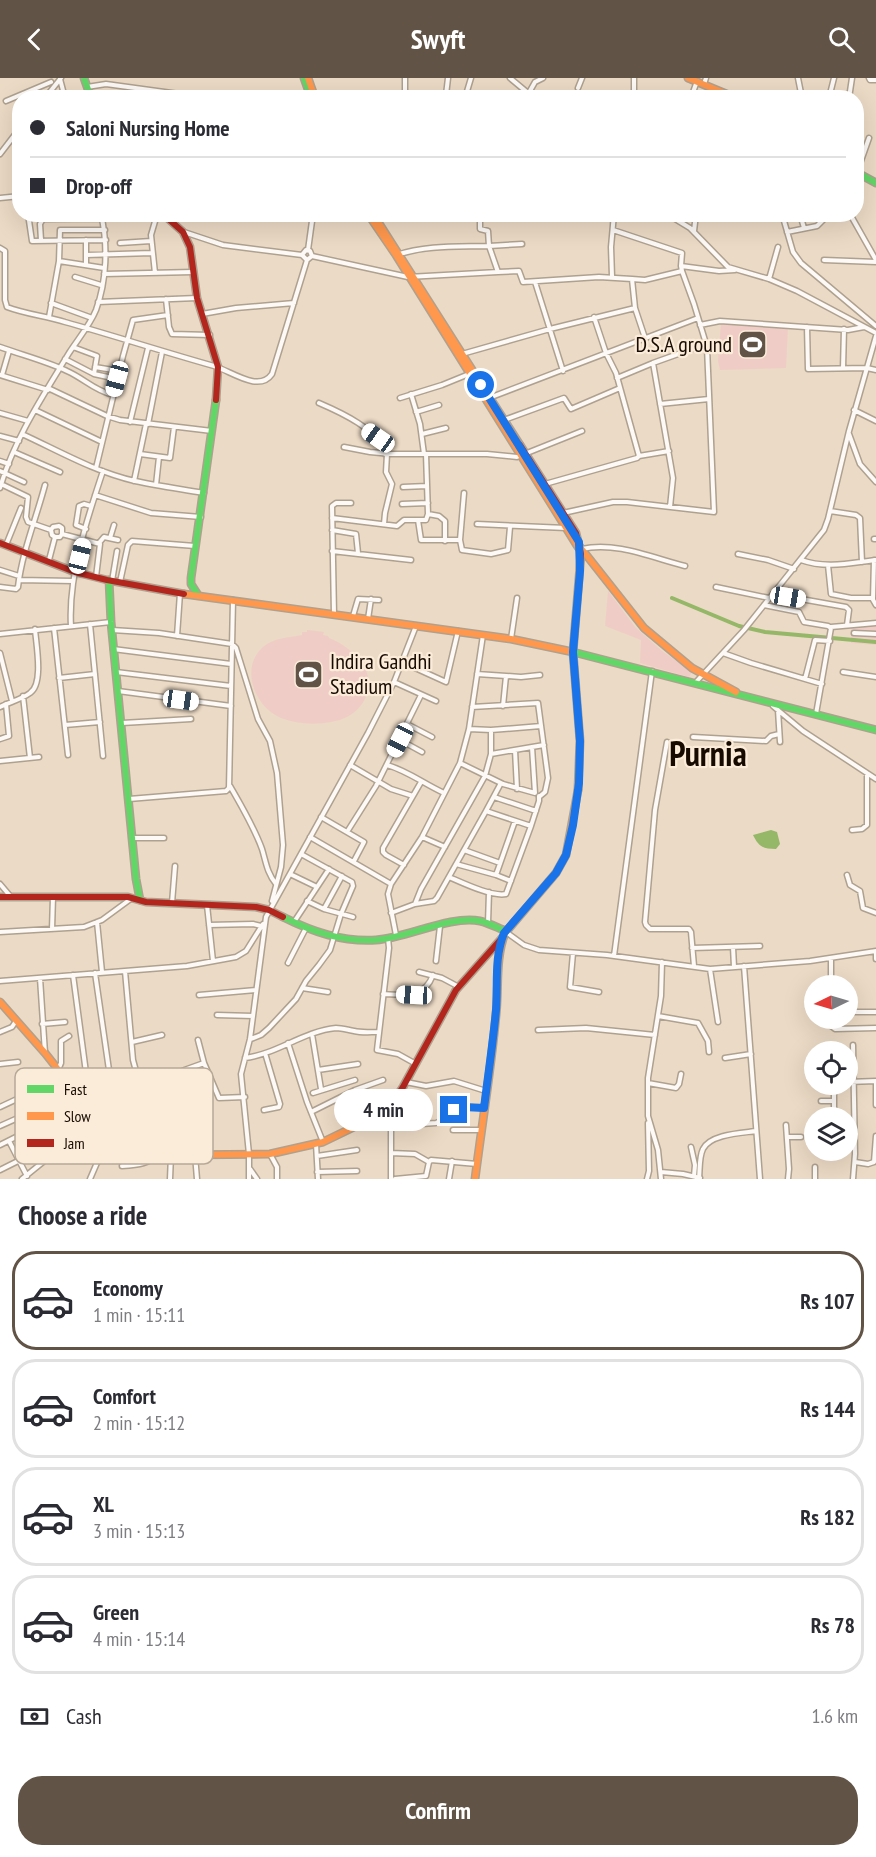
<!DOCTYPE html>
<html lang="en">
<head>
<meta charset="utf-8">
<style>
	body { margin:0; font-family:"PT Sans Narrow",sans-serif; background:#f7f7f7; color:#2b2b33; height:100vh; display:flex; flex-direction:column; font-size:22px; white-space:nowrap }
	* { box-sizing:border-box; margin:0 }
	p { font-size:20px; color:#7c7c81 }
	.icon { flex:none; width:33px; height:33px; fill:none; stroke:currentColor; stroke-width:2; stroke-linecap:round; stroke-linejoin:round }
	.map { position:relative; height:1101px; overflow:hidden }
	.drawer { display:flex; flex-direction:column; background:#fff; flex:1 }
	.drawer>* { flex:none }
	.banner { position:absolute; left:12px; top:12px; width:852px; height:132px; border-radius:24px; box-shadow:0 6px 24px #0002; display:grid; align-content:center; height:132px; padding:0 18px; background:#fff }
	.needle { width:39px; rotate:265deg }
	.controls { position:absolute; left:804px; top:897px; display:grid; gap:12px }
	.controls a { display:grid; place-items:center; width:54px; height:54px; border-radius:50%; background:#fff; box-shadow:0 6px 24px #0002; font-size:30px }
	.end { position:absolute; width:27px; height:27px; margin:-14px; border:8px solid #1a73e8; background:#fff; box-shadow:0 0 0 3px #fff }
	.from { border-radius:50% }
	.bubble { position:absolute; height:42px; border-radius:21px; background:#fff; box-shadow:0 6px 24px #0002; font-size:20px; font-weight:600; line-height:42px; text-align:center }
	.car { position:absolute; width:18px; height:36px; margin:-18px -9px; border-radius:8px; box-shadow:0 0 4px 2px #0007; background:linear-gradient(#fff 24%,#345 0 40%,#fff 0 76%,#345 0 86%,#fff 0) }
	.banner b { display:flex; align-items:center; gap:21px; height:57px; font-size:22px }
	.banner b+b { border-top:2px solid #e1e1e2 }
	.banner i { width:15px; height:15px; background:#2b2b33 }
	ul { padding:0; list-style:none }
	li { display:flex; align-items:center; gap:18px; height:99px; margin:0 12px 9px; padding:0 6px; border:3px solid #e1e1e2; border-radius:24px }
	li div { flex:1 }
	li b { display:block; font-size:22px }
	li em { font-style:normal; font-weight:600 }
	li.selected { border-color:#615345 }
	li>.icon { width:54px; height:54px; stroke-width:1.5 }
	h2 { padding:0 18px; font-size:27px; line-height:72px }
	.pay { display:flex; align-items:center; gap:15px; height:66px; padding:0 18px; font-size:22px }
	.pay p { margin-inline-start:auto }
	.cta { display:flex; gap:12px; margin-top:auto; padding:12px 18px }
	.cta a { flex:1; height:69px; border-radius:24px; background:#615345; color:#fff; font-size:24px; font-weight:600; line-height:69px; text-align:center }
	header { display:flex; justify-content:space-between; align-items:center; height:78px; padding:0 18px; background:#615345; color:#fff; font-size:27px; font-weight:600 }
	.map>svg:first-child { display:block }
	.green { fill:#efcdc6 }
	.water { fill:#94b768 }
	.lines { fill:none; stroke-linecap:round; stroke-linejoin:round }
	.canal { stroke:#94b768; stroke-width:4 }
	.street-casing { stroke:#afa18f; stroke-width:7 }
	.fast-casing { stroke:#afa18f; stroke-width:9 }
	.slow-casing { stroke:#afa18f; stroke-width:9 }
	.jam-casing { stroke:#afa18f; stroke-width:9 }
	.street { stroke:#fcf9f6; stroke-width:4 }
	.fast { stroke:#63d668; stroke-width:6 }
	.slow { stroke:#ff974d; stroke-width:6 }
	.jam { stroke:#b3261e; stroke-width:6 }
	.route { stroke:#1a73e8; stroke-width:8 }
	.labels { text-anchor:middle; stroke-width:4.5; stroke-linejoin:round; paint-order:stroke }
	.poi-label { font-size:22px; fill:#170a00; stroke:#fbecd9; text-anchor:end }
	.town-label { font-size:34px; font-weight:bold; fill:#170a00; stroke:#fbecd9 }
	.key { fill:#fbecd9; stroke:#b7a898; stroke-width:1.5 }
	.key-label { font-size:16px; fill:#170a00 }
</style>
</head>
<body>
<header><svg class="icon" aria-label="back" viewBox="0 0 24 24"><path d="M15 5l-7 7 7 7"/></svg>Swyft<svg class="icon" aria-label="search" viewBox="0 0 24 24"><circle cx="10" cy="10" r="6"/><path d="M15 15l6 6"/></svg></header>
<div class="map">
<svg width="876" height="1101" viewBox="0 0 876 1101">
	<rect width="100%" height="100%" fill="#ebdac5"/>
	<path class="green" d="M721,244l67,5 -2,41 -66,2 -2,-9z
		M608,513l27,36 27,24 30,21 -3,5 -49,-14 1,-23 -36,-14z
		M876,546v21l-25,-2v-16z
		M307,552l17,2 -1,3 5,1 1,2c26,10 53,38 33,66 -8,11 -19,16 -31,18 -16,3 -35,2 -50,-4 -28,-11 -43,-55 -14,-74 10,-6 23,-7 35,-9v-3h5z"/>
	<path class="water" d="M771,752l6,2 3,12 -4,5c-13,0 -17,-2 -23,-14z"/>
	<g class="lines">
		<path class="canal" d="M672,520l67,28 26,6 111,10"/>
		<defs>
			<path id="street" d="M510,0l24,20
				M634,0v20
				M798,0l4,20
				M869,0l1,2h6
				M60,1l5,19
				M704,6l2,-6
				M87,9l19,-3 73,10 5,4
				M578,10l4,-10
				M446,17l2,-17
				M45,20l16,-20
				M405,20v-20
				M465,20l6,-20
				M526,20l9,-16 8,-4
				M691,20l6,-17
				M829,20l5,-20
				M849,20l3,-20
				M6,23l45,-19
				M19,65l1,18
				M0,76l20,-26
				M857,94l12,-34
				M0,120l20,-2
				M28,136l4,27 74,-1
				M480,136v15l8,2 1,15 33,-2
				M667,136l23,14 38,39 41,12 28,12 79,42
				M769,136l14,2
				M782,136l11,38 8,11 75,63
				M800,136l4,14
				M850,136l26,46
				M613,152l69,23 -1,13
				M694,153l2,-17
				M184,154l39,13 79,10
				M787,154l30,-6 8,-8 25,-3
				M41,162l-1,-16 3,-5 123,-1 1,-3
				M120,165l31,-2
				M0,170l5,3v49l2,7c18,7 39,9 58,15 50,14 99,30 149,44 17,5 45,27 58,8l35,-114 5,-4 -2,-5 -4,-1 -4,5 5,5
				M308,172l5,-36
				M86,177l66,-2
				M397,177c29,-10 61,-8 92,-9l9,26 21,-1 4,11 76,-5 33,2 3,29 -85,21 -88,25
				M312,178l96,21 90,-5
				M824,182l52,2
				M59,183l45,7
				M86,187v-25
				M155,195l-4,-38 5,-17
				M104,196l89,-2
				M612,198l-1,-29 3,-33
				M75,199l26,8
				M632,201l13,1 37,-9 -1,-5 38,5 16,-1
				M769,201l9,-32
				M535,204l28,89
				M166,221l3,28 3,7 38,1
				M98,224l99,-4
				M51,225l41,15
				M635,230l10,30
				M202,236l34,-6 58,-5
				M49,239l10,-56 1,-31h45
				M700,247l20,-4 128,9 16,-3
				M807,249l1,42 59,-1 9,2
				M0,269c22,8 46,14 67,24 18,8 26,19 46,24
				M73,269l24,9 -3,18
				M65,281l29,15 23,5
				M95,289l24,4
				M843,290l1,-39
				M0,297l48,15
				M2,297l7,-24
				M617,300l36,-15
				M48,310l59,28 13,4 92,11
				M411,316l9,30 4,30
				M400,320l42,-13 27,-11
				M489,320l209,-80
				M319,325c21,9 61,27 66,51
				M660,326l49,-5
				M35,332l67,32
				M854,332l22,11
				M416,334l23,-7
				M0,335l28,8
				M504,342l60,-22 7,11 49,-21
				M130,344l18,-74
				M148,346l14,-72
				M22,356c37,17 73,38 113,47 23,5 46,8 69,12
				M422,356l24,-6
				M849,356l11,30 16,18
				M0,358l19,5
				M344,369l26,5 21,2h96l30,3 65,-26
				M14,374l46,20
				M140,376l30,4 4,-31
				M639,378l30,-5
				M0,383l9,3
				M96,390l27,-112 10,-36 35,-5
				M0,393l24,11
				M134,403l12,-57
				M1,406l27,13 -2,20 2,5 23,8 2,-3 6,-1 3,2v6
				M545,406l92,-26 2,-2 -23,-83 -10,-20 -12,-36
				M156,407l3,-28
				M403,409l24,-1
				M0,410c14,-49 43,-92 69,-135 9,-14 21,-28 27,-43 11,-30 12,-65 5,-96
				M464,415l-4,47 2,10 29,4 17,-4 2,-23
				M95,417l56,18 50,4
				M402,426l26,-1
				M670,429l3,-29 -20,-115 53,-19
				M830,433l26,4 4,3 2,44
				M563,435l50,-11h14l87,10 -7,-165 -13,-43 -12,-33
				M428,436l11,2 6,5v20
				M332,440l65,8 7,-6h22l2,-6 -2,-60
				M418,442l3,20h39
				M384,446l1,-11 7,-29 -6,-12 1,-18
				M477,446l89,4
				M86,451l-10,-4 3,-19 5,-2 7,2
				M51,452l1,5 3,2h5l2,-3 38,10 -4,33
				M332,452l24,4 2,19
				M110,460l4,-13
				M874,461h2
				M99,465l5,-6 14,3
				M6,467l15,-37
				M582,471c33,-8 71,9 103,17
				M332,473l79,9
				M738,476l30,6 26,9
				M49,482l6,-23
				M801,482c25,9 49,3 75,0
				M828,487l3,29 20,4h21l4,7
				M0,492l19,6
				M19,502l54,1
				M112,503l5,-30
				M120,504l8,-37 4,-4 63,5
				M0,509l16,2 2,-2c4,-35 18,-68 27,-102
				M716,509l53,11
				M773,516l73,13 3,3 -2,15
				M873,521l1,-39
				M764,527l35,7 5,10 24,4 3,2 -15,86
				M334,536l-2,-108 4,-3h15
				M353,538l5,-17 21,1
				M368,541l3,-20
				M90,546l13,132
				M71,548c-3,-50 16,-107 32,-155
				M831,549l45,-4
				M54,550l14,127
				M112,552l47,3 73,11 4,4 22,71 12,22 7,32 6,72 -2,22 -9,34
				M854,555l22,1
				M0,556l111,-12
				M177,558l3,-43
				M511,561l6,-41
				M113,571l118,15
				M0,575l12,48
				M723,575l28,10 71,21
				M402,584l44,20 12,-51
				M116,594l115,14
				M843,594l33,5
				M477,596l44,3 19,-2
				M59,600l36,-4
				M805,601l10,-39 15,1
				M394,604l42,19
				M696,604l48,-52 80,-100 4,-11 21,-88 27,-95
				M118,613l113,15
				M23,618l7,62
				M503,628l3,-30
				M773,628l30,25 73,48
				M0,629c10,-5 22,-8 30,-14 14,-9 6,-49 5,-64
				M472,629l66,-4 10,75 -3,14 -6,5
				M778,632l2,32
				M122,645l69,-4
				M407,646l25,13
				M65,647l35,-3
				M469,651l22,1
				M693,659l73,4 5,-5 8,-2
				M0,661l9,-3 -3,-32
				M400,662l22,12
				M667,664l-12,68 -10,112 1,3 4,4h39l2,3 3,34
				M532,669l12,-2
				M515,672l2,39
				M491,676v-24l50,-4
				M0,683l39,-4
				M350,687l41,24 22,7
				M387,687c21,6 37,19 57,28
				M230,708c12,21 24,41 32,63 4,13 5,24 14,35
				M494,719l42,14
				M129,721l97,-8 3,-3 4,-188
				M486,733l15,-28
				M321,739l43,25 -10,19
				M531,748l8,-25v-5
				M852,752l10,-1 5,-4v-52
				M347,754l29,-46 45,-91
				M310,759l81,47
				M422,759l23,10
				M133,760h31
				M464,772l36,13
				M456,786l40,11
				M404,787l-18,-10 -3,-3v-4l38,-66
				M290,796l27,13
				M847,797l3,10 10,6 3,17 13,5
				M511,803l-15,-6 19,-54
				M0,806l11,13
				M307,823l17,8 29,8
				M172,825l3,-37
				M415,826l6,-15 64,-113 6,-22 41,-7 3,46 -32,-9 -2,-1 -41,-20
				M207,827l6,56
				M324,831l18,-33
				M391,835l24,-9 19,-3 3,-3 49,-87 45,15 -25,68c-14,3 -43,-11 -57,-17
				M97,844l5,50
				M294,844l35,-53
				M488,845l1,-31
				M209,847l44,-1 8,2
				M52,851l1,-32
				M0,854l84,-5 18,-7 30,-22
				M506,854l18,13 15,5 68,5 103,14 100,-8 66,-10
				M396,857l-8,-41 3,-10 31,-47 38,-74 9,-34 14,-94
				M388,860l1,10 -12,102 21,4 18,10
				M733,869l1,20
				M692,870l68,-2
				M876,873v8
				M573,875l-3,34 29,5
				M614,878l38,-285
				M436,883l4,-35
				M288,885l18,-35
				M744,888l16,213
				M710,891l8,53
				M125,893l8,89 12,44 3,2 64,-23
				M419,894l23,6 17,9
				M95,895l14,97
				M40,900l5,75
				M0,903l187,-15 49,-9 10,-6 17,-27
				M831,908v-28
				M302,910l26,4
				M383,916c22,1 41,5 50,-19
				M199,917l57,-5
				M853,934h23
				M217,937l36,1
				M658,938l40,7 10,18 1,11
				M831,940v8l4,3 41,-1
				M42,946l23,-2
				M538,952l48,-2 69,7
				M0,954l12,-5 4,-6
				M312,956l9,55
				M251,961l10,-4 8,-7 27,-29 10,-18 13,-16 11,-15 11,-36 12,-28 -1,-4 -51,-28
				M198,962l6,23 15,35 26,-1
				M132,964l30,-7
				M288,965l19,59 16,40
				M245,980c32,-4 59,-27 91,-30 6,0 12,2 18,3 8,2 16,1 24,1
				M725,980l26,-4
				M0,986l18,-2
				M58,992l3,-7v-22l8,-5
				M318,992l40,-6
				M876,1003v24
				M406,1004l20,4 28,-5 32,10
				M848,1004l28,-1
				M648,1005l28,5 3,-4 2,-10
				M140,1008l64,-23
				M313,1015l42,-13
				M821,1023h13
				M391,1028v73
				M0,1029l64,-30
				M264,1032l15,-3 1,-3 -15,-51
				M311,1034l44,-22 28,-10
				M834,1040v-34
				M786,1047l3,44 -1,10
				M0,1048l76,-34
				M392,1048l44,-3c7,-2 7,-4 12,-9 8,-9 24,-7 35,-6
				M453,1052h28
				M55,1056l39,-19
				M787,1059h14
				M9,1063l18,35
				M316,1066l2,35
				M0,1067l60,-30 23,-15 4,-20 -14,-105
				M691,1069l4,18 -1,11
				M391,1075l24,1 14,8
				M270,1076l7,13v12
				M195,1077l2,24
				M317,1078l40,-6
				M855,1084l13,2 6,-2 2,-26
				M122,1088c17,-1 27,-2 39,-14
				M815,1089v12
				M250,1091l7,10
				M0,1092l44,-22
				M317,1094l40,-1
				M661,1094l22,2 17,4
				M699,1100c1,-9 0,-21 4,-29 7,-15 39,-16 53,-18
				M22,1101l21,-17
				M90,1101l22,-51
				M170,1101l1,-24
				M249,1101v-25l-8,-80 9,-35 16,-122 102,-184 26,-51 22,-56
				M395,1101l31,-3 3,-14 2,-2 46,4
				M449,1101l3,-18
				M647,1101l2,-8 -1,-48
				M661,1101l-3,-29 -10,-34v-38l13,-82 1,-34
				M853,1101l2,-25 -2,-109"/>
			<path id="fast" d="M84,0l7,20
				M304,0l7,20
				M856,94l20,11
				M109,502l2,42 25,257 4,21
				M198,517l-7,-11v-6l25,-178
				M578,712l2,-49 -7,-89 303,78
				M283,839c30,15 59,25 93,23 31,-2 74,-25 104,-19 9,2 18,7 26,10"/>
			<path id="slow" d="M308,0l7,20
				M688,0l48,20
				M368,136l28,41 182,292
				M373,136l147,231
				M580,469l64,81 48,40 44,24
				M184,516l327,45 62,13
				M0,924l45,51 49,62 33,23 44,17 99,-1 53,-12 64,-31 3,-4
				M475,1101c7,-55 16,-109 21,-164 3,-28 -1,-55 9,-82l51,-60 10,-18 12,-65"/>
			<path id="jam" d="M163,136l20,18 7,15 7,51 21,69 -2,33
				M520,367l56,88 5,21 -8,98
				M0,465l75,29 32,8 77,14
				M0,819h128l18,5 110,5 13,3 14,7
				M390,1029l13,-20 53,-97 46,-52"/>
		</defs>
		<use href="#street" class="street-casing"/>
		<use href="#fast" class="fast-casing"/>
		<use href="#slow" class="slow-casing"/>
		<use href="#jam" class="jam-casing"/>
		<use href="#street" class="street"/>
		<use href="#fast" class="fast"/>
		<use href="#slow" class="slow"/>
		<use href="#jam" class="jam"/>
	</g>
	<g class="lines">
		<path class="route" d="M454,1032l10,-3 20,1c4,-33 9,-65 12,-98 2,-27 -2,-52 8,-77l52,-60 10,-18 7,-30 6,-42 1,-42 -7,-89 7,-81 -1,-29 -98,-157"/>
	</g>
	<defs>
		<symbol id="stadium-square" viewBox="-11 -11 22 22"><rect x="-9" y="-9" width="18" height="18" rx="4" fill="#615345" stroke="#fbecd9"/><path d="M0-5a6.5 5 0 1 0 0 10a6.5 5 0 1 0 0-10ZM-3.5-1.8h7v3.6h-7Z" fill="#fff"/></symbol>
	</defs>
	<g fill-rule="evenodd">
		<use href="#stadium-square" x="736" y="250" width="33" height="33"/>
		<use href="#stadium-square" x="292" y="580" width="33" height="33"/>
	</g>
	<g class="labels">
		<g class="poi-label">
			<text x="732" y="274">D.S.A ground</text>
			<text x="330" y="591" text-anchor="start">Indira Gandhi<tspan x="330" dy="25">Stadium</tspan></text>
		</g>
		<g class="town-label">
			<text x="708" y="688">Purnia</text>
		</g>
	</g>
	<rect x="15" y="990" width="198" height="96" rx="9" class="key"/>
	<rect x="27" y="1007" width="27" height="8" fill="#63d668"/>
	<rect x="27" y="1034" width="27" height="8" fill="#ff974d"/>
	<rect x="27" y="1061" width="27" height="8" fill="#b3261e"/>
	<g class="key-label">
		<text x="64" y="1017">Fast</text>
		<text x="64" y="1044">Slow</text>
		<text x="64" y="1071">Jam</text>
	</g>
</svg>
<div class="controls">
<a><svg class="needle" viewBox="-14 -14 28 28"><path d="M0-13l5 13h-10z" fill="#e53935"/><path d="M0 13l5-13h-10z" fill="#7c7c81"/></svg></a>
<a><svg class="icon" aria-label="locate" viewBox="0 0 24 24"><circle cx="12" cy="12" r="6"/><path d="M12 2v4M12 18v4M2 12h4M18 12h4"/></svg></a>
<a><svg class="icon" aria-label="layers" viewBox="0 0 24 24"><path d="M12 4l9 5-9 5-9-5zM3 14l9 5 9-5"/></svg></a>
</div>
<i class="end from" style="left:481px;top:307px"></i>
<i class="end" style="left:454px;top:1032px"></i>
<div class="bubble" style="left:334px;top:1011px;width:99px">4 min</div>
<i class="car" style="left:117px;top:301px;rotate:195deg"></i>
<i class="car" style="left:378px;top:360px;rotate:305deg"></i>
<i class="car" style="left:80px;top:478px;rotate:14deg"></i>
<i class="car" style="left:788px;top:519px;rotate:99deg"></i>
<i class="car" style="left:181px;top:622px;rotate:98deg"></i>
<i class="car" style="left:400px;top:662px;rotate:207deg"></i>
<i class="car" style="left:414px;top:917px;rotate:273deg"></i>
<div class="banner">
<b><i class="from"></i>Saloni Nursing Home</b>
<b><i></i>Drop-off</b>
</div>
</div>
<section class="drawer">
<h2>Choose a ride</h2>
<ul>
<li class="selected"><svg class="icon" aria-label="car" viewBox="0 0 24 24"><path d="M5 17H2v-5l4-1 3-4h7l3 4 3 1v5h-3M9 17h6M6 11h13"/><circle cx="7" cy="17" r="2"/><circle cx="17" cy="17" r="2"/></svg><div><b>Economy</b><p>1 min · 15:11</p></div><em>Rs 107</em></li>
<li><svg class="icon" aria-label="car" viewBox="0 0 24 24"><path d="M5 17H2v-5l4-1 3-4h7l3 4 3 1v5h-3M9 17h6M6 11h13"/><circle cx="7" cy="17" r="2"/><circle cx="17" cy="17" r="2"/></svg><div><b>Comfort</b><p>2 min · 15:12</p></div><em>Rs 144</em></li>
<li><svg class="icon" aria-label="car" viewBox="0 0 24 24"><path d="M5 17H2v-5l4-1 3-4h7l3 4 3 1v5h-3M9 17h6M6 11h13"/><circle cx="7" cy="17" r="2"/><circle cx="17" cy="17" r="2"/></svg><div><b>XL</b><p>3 min · 15:13</p></div><em>Rs 182</em></li>
<li><svg class="icon" aria-label="car" viewBox="0 0 24 24"><path d="M5 17H2v-5l4-1 3-4h7l3 4 3 1v5h-3M9 17h6M6 11h13"/><circle cx="7" cy="17" r="2"/><circle cx="17" cy="17" r="2"/></svg><div><b>Green</b><p>4 min · 15:14</p></div><em>Rs 78</em></li>
</ul>
<div class="pay"><svg class="icon" aria-label="cash" viewBox="0 0 24 24"><path d="M3 7h18v10H3z"/><circle cx="12" cy="12" r="2"/></svg>Cash<p>1.6 km</p></div>
<div class="cta"><a>Confirm</a></div>
</section>
</body>
</html>
